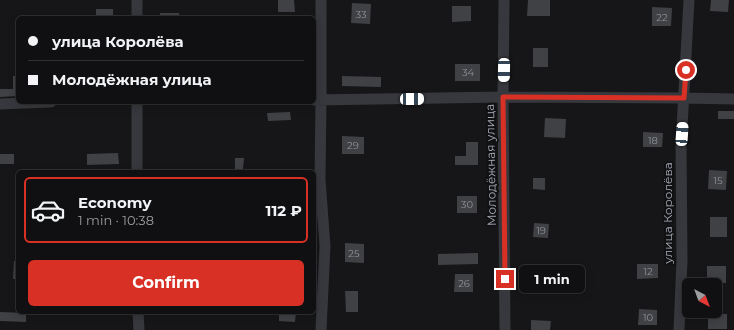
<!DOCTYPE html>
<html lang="en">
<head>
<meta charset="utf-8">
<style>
	body { margin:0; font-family:Montserrat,sans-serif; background:#19191b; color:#f1f3f6; height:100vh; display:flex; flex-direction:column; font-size:15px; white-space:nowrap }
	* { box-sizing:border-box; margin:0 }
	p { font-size:13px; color:#9c9d9f }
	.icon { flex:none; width:22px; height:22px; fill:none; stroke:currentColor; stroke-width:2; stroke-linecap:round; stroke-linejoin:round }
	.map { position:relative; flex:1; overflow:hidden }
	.drawer { position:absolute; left:16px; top:170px; width:300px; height:144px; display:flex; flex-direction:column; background:#101012; border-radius:6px; box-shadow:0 2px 10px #0003,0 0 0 1px #303032 }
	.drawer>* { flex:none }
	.guide { position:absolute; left:16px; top:16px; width:300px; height:88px; border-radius:6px; box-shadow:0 2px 10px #0003,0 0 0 1px #303032; display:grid; align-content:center; height:88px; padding:0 12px; background:#101012 }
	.needle { width:26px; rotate:139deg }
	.fabs { position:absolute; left:682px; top:278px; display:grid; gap:8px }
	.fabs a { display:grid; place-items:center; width:40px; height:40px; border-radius:6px; background:#101012; box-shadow:0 2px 10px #0003,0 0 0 1px #303032; font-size:20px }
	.end { position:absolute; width:18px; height:18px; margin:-9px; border:5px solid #d93025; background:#fff; box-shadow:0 0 0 2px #fff }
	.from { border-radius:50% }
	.bubble { position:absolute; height:28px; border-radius:6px; background:#101012; box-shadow:0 2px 10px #0003,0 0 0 1px #303032; font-size:13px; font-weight:700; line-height:28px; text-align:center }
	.car { position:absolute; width:12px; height:24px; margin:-12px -6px; border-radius:5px; box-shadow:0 0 3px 1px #0007; background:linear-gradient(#fff 24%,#345 0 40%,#fff 0 76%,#345 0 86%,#fff 0) }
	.guide b { display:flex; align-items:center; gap:14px; height:38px; font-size:15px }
	.guide b+b { border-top:1px solid #303032 }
	.guide i { width:10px; height:10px; background:#f1f3f6 }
	ul { padding:7px 0 0; list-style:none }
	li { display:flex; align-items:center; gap:12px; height:66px; margin:0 8px 6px; padding:0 4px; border:2px solid transparent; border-radius:6px }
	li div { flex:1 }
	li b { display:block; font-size:15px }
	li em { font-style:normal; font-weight:700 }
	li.active { border-color:#d93025 }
	li>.icon { width:36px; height:36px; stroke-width:1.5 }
	.button { display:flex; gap:8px; margin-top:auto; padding:8px 12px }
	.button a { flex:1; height:46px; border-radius:6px; background:#d93025; color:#fff; font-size:16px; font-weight:700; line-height:46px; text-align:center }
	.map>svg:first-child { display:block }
	.building { fill:#404145 }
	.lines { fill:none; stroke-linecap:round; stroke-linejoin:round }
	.street { stroke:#37383d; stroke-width:11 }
	.route { stroke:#d93025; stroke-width:5 }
	.labels { text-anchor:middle; stroke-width:4; stroke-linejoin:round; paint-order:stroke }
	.number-label { font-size:10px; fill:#8e929b }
	.street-label { font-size:12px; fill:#a8adb8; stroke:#111113 }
</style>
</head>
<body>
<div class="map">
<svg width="734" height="330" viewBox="0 0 734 330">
	<rect width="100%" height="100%" fill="#161618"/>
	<path class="building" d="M278,0h16l1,12h-17z
		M528,0h22v16h-23z
		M711,0h18l-1,12 -18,-1z
		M352,3l19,1 -1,20 -19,-1z
		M452,6h19v15l-19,1z
		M652,7l20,1 -1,18h-19z
		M96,9h17v9h-17z
		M160,13h19v5h-19z
		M533,48h15v19h-15z
		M455,64h25v17h-25z
		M13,76h5v20l-18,1v-8h13z
		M342,76l39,1v10l-39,-1z
		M718,111h16v8h-16z
		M290,112l1,8 -23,1 -1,-8z
		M545,118l21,1 -1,19 -21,-1z
		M643,132l20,1 -1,14h-19z
		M342,136l22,1v17h-22z
		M466,142h12v23h-23v-9h11z
		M118,153l1,11 -32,1v-11z
		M0,154h14v10h-14z
		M235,158h9l-1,11h-8z
		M709,170l18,1 -1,19 -18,-1z
		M533,178h12v12l-12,-1z
		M457,196h20v17h-20z
		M710,217h17v20h-17z
		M534,223l15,1 -1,14 -15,-1z
		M345,243l19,1v19l-19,-1z
		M478,253v11l-40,1v-11z
		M14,261h4v18h-5z
		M637,264h21v14l-21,1z
		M707,266h19v17h-19z
		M455,274h18v18h-19z
		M345,291h13v21h-12z
		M639,309l18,1v15h-19z
		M0,312l26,1v9l-26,-1z
		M166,312h14v3h-14z
		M279,312h17l-1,10 -16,-1z
		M708,314h19v15h-19z
		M531,320l20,1 -1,9h-19z"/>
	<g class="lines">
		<path class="street" d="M321,0v100l-1,80 5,66 -4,84
			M504,0l-1,97 2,233
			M137,18v-18
			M314,100l189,-3 181,1 50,1
			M137,102v70
			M0,104l51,-2
			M138,312l1,18
			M679,330l3,-70 -1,-114 8,-146"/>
	</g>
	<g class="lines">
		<path class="route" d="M505,279l-2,-182 181,1 2,-28"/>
	</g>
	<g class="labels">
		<g class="number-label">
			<text x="361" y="18">33</text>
			<text x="662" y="21">22</text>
			<text x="468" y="76">34</text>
			<text x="653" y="144">18</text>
			<text x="353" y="149">29</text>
			<text x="718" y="184">15</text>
			<text x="467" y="208">30</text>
			<text x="541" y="234">19</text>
			<text x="354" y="257">25</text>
			<text x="648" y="275">12</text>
			<text x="464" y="287">26</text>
			<text x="648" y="321">10</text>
		</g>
		<g class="street-label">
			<text transform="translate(491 165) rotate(-91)" y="4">Молодёжная улица</text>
			<text transform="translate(668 213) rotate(-90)" y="4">улица Королёва</text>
		</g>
	</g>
</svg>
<div class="fabs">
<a><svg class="needle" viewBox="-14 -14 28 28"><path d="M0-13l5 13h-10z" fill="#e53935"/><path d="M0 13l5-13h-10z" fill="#9c9d9f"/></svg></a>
</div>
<i class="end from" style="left:686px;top:70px"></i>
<i class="end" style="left:505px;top:279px"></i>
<div class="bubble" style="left:519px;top:265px;width:66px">1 min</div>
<i class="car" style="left:504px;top:70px;rotate:181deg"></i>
<i class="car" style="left:412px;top:99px;rotate:89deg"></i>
<i class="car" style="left:682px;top:134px;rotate:4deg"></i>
<div class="guide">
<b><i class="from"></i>улица Королёва</b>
<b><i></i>Молодёжная улица</b>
</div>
<section class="drawer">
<ul>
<li class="active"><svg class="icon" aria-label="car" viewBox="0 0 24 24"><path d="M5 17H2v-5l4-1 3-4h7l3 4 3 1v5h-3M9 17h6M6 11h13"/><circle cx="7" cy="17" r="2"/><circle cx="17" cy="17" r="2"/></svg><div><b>Economy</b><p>1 min · 10:38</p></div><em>112 ₽</em></li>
</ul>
<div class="button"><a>Confirm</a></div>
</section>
</div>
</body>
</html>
